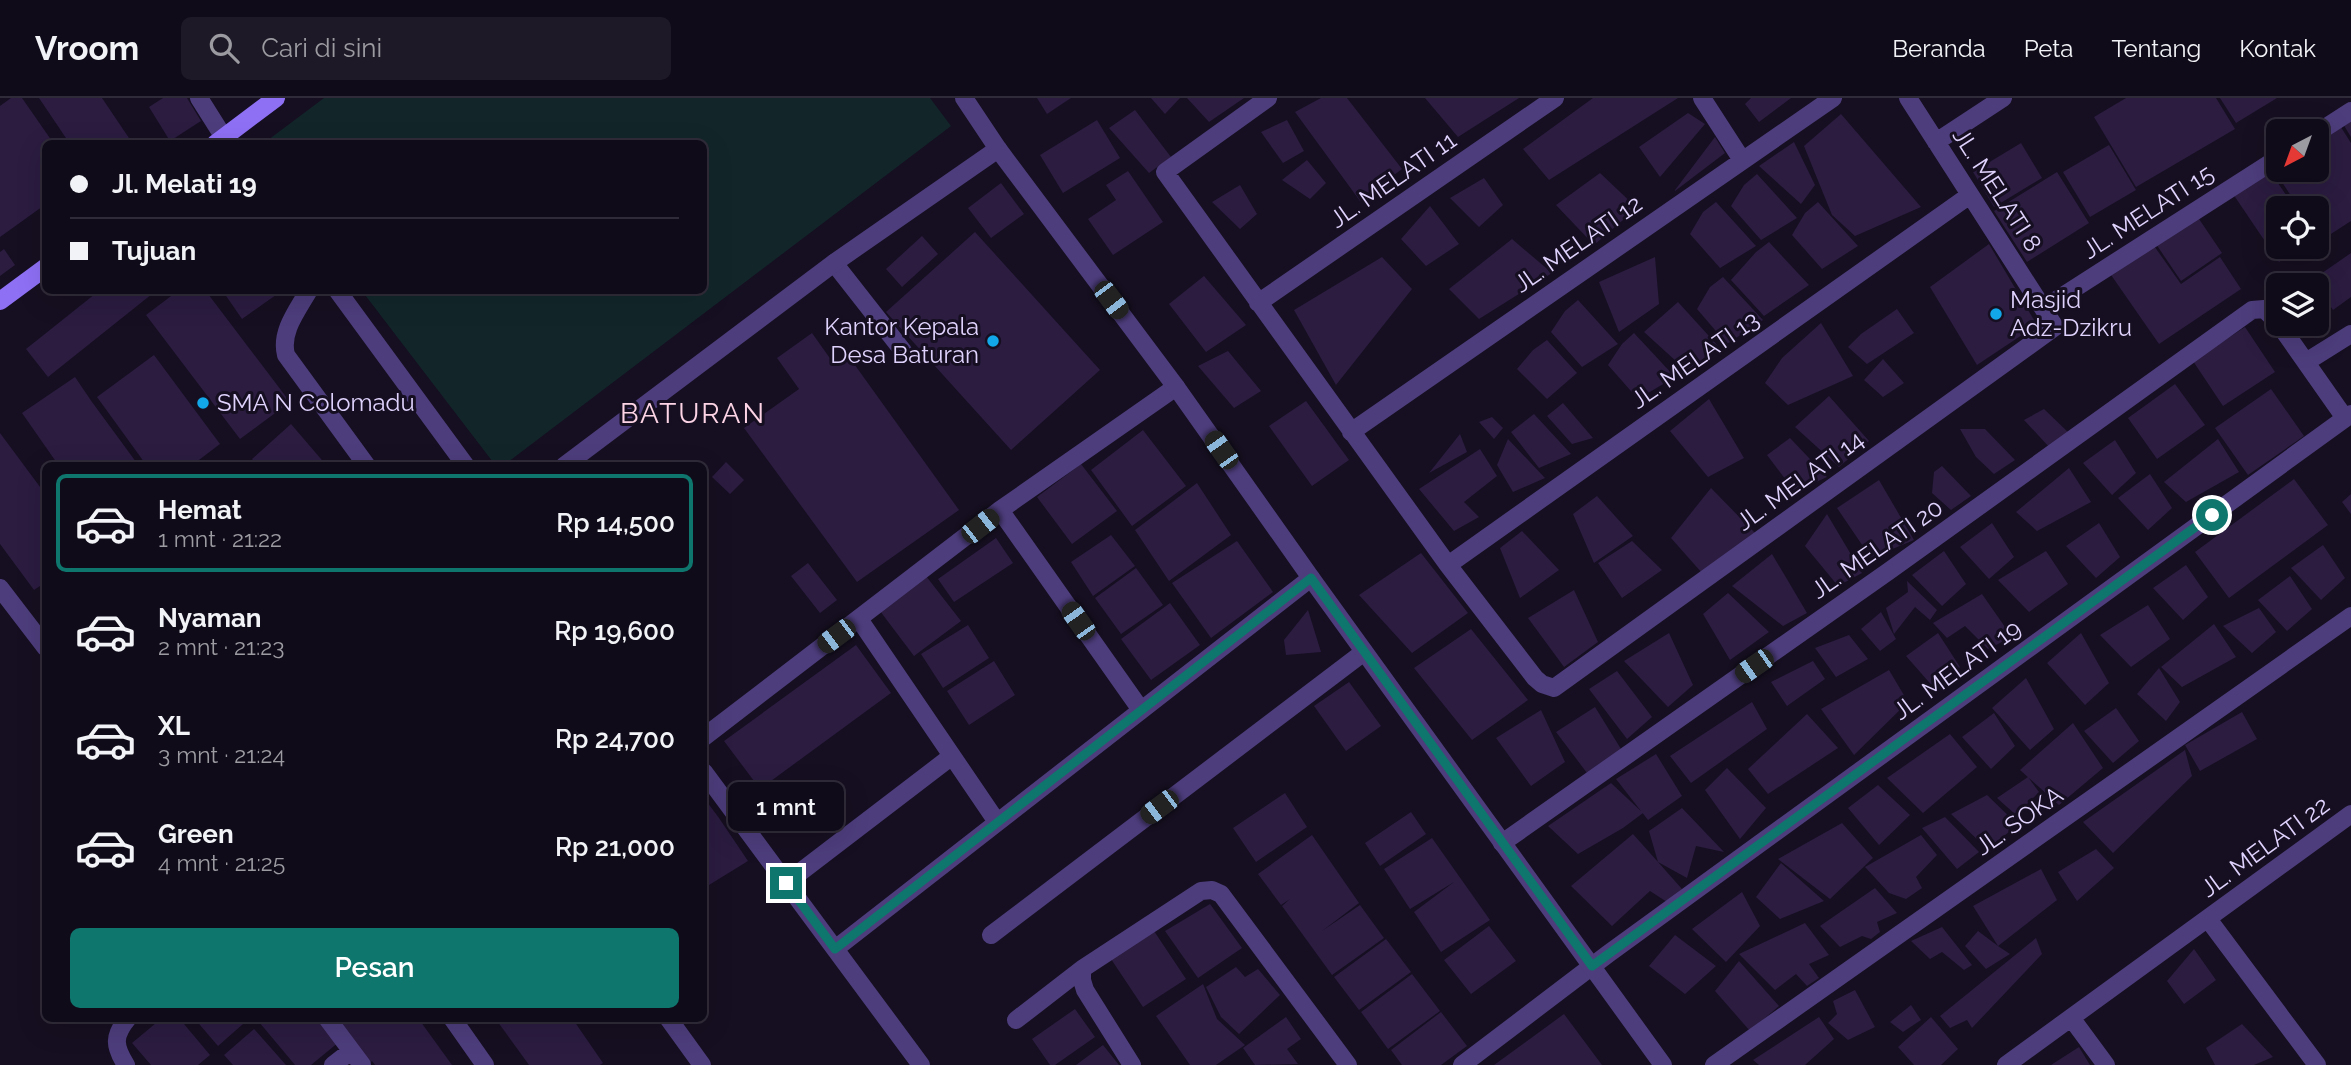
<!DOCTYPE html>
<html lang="id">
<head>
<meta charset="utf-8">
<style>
	body { margin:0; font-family:Raleway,sans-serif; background:#1e1926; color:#f1f3f6; height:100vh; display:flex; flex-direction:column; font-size:26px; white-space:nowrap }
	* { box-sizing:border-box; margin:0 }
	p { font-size:23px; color:#9c9ba2 }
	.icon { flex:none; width:38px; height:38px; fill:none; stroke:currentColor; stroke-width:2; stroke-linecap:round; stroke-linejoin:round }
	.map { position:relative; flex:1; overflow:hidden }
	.details { position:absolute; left:42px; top:364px; width:665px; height:560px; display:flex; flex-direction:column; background:#100b19; border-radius:10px; box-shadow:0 7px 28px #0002,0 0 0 2px #302b38 }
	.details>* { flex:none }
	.banner { position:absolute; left:42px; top:42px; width:665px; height:154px; border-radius:10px; box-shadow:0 7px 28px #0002,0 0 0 2px #302b38; display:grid; align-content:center; height:154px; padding:0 28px; background:#100b19 }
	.needle { width:46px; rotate:221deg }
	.controls { position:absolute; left:2266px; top:21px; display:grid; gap:14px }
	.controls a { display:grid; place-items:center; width:63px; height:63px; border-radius:10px; background:#100b19; box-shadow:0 7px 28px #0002,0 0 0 2px #302b38; font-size:35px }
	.end { position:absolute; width:32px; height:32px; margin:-16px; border:9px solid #0f766e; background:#fff; box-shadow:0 0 0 4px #fff }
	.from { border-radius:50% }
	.bubble { position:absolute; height:49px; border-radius:10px; background:#100b19; box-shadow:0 7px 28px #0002,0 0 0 2px #302b38; font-size:23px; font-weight:600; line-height:49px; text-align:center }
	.car { position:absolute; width:21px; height:42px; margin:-21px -10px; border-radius:9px; box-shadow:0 0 5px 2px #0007; background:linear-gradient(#222 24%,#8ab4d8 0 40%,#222 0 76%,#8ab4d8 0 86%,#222 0) }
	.banner b { display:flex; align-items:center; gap:24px; height:66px; font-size:26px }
	.banner b+b { border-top:2px solid #302b38 }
	.banner i { width:18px; height:18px; background:#f1f3f6 }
	ul { padding:12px 0 0; list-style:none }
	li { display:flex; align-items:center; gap:21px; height:98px; margin:0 14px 10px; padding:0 14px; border:4px solid transparent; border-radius:10px }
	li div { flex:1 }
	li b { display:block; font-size:26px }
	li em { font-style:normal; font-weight:600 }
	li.on { border-color:#0f766e }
	li>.icon { width:63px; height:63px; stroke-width:1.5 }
	.button { display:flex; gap:14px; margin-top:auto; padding:14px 28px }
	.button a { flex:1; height:80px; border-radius:10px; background:#0f766e; color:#fff; font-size:28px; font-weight:600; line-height:80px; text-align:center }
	header { display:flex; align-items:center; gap:42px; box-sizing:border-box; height:98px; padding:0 35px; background:#100b19; border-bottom:2px solid #302b38 }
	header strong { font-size:33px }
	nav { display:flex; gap:38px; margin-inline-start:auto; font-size:24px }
	.search { width:490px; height:63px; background:#1e1926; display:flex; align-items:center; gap:18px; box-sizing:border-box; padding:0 24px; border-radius:10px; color:#9c9ba2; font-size:26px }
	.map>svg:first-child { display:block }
	.green { fill:#12262a }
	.building { fill:#2b1c40 }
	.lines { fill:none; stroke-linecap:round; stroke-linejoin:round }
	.service { stroke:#4d3d7c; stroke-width:18 }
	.minor { stroke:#4d3d7c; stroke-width:18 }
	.tertiary { stroke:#4d3d7c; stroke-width:18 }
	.secondary { stroke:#8e70f5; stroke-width:18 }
	.route { stroke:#0f766e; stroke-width:9 }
	.poi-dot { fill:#11a7e9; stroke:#160f21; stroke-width:2.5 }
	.labels { text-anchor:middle; stroke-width:6; stroke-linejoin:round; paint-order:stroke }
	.street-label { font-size:24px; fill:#dfd2fc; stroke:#160f21 }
	.poi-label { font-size:24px; fill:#dfd2fc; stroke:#160f21; text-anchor:start }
	.quarter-label { font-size:28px; letter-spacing:2px; fill:#fcd4e5; stroke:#160f21 }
</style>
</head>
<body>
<header>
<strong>Vroom</strong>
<div class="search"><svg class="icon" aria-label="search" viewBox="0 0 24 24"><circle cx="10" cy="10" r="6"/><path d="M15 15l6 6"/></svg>Cari di sini</div>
<nav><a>Beranda</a><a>Peta</a><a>Tentang</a><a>Kontak</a></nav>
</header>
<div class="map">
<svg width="2351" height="967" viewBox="0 0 2351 967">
	<rect width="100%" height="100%" fill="#160f21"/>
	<path class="green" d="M324,0h606l21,28 -447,339 -8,1 -134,-175 342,-1v-146l-440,-1z"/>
	<path class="building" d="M11,0h11l32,46h-8v60l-46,33v-131z
		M39,0h63l31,46h-63z
		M163,0h24l14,23 -31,20 -21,-34z
		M1037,0h34l-24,16z
		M1151,0h29l-15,16z
		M1187,0h57l-35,24z
		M1321,0h26l55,71 -42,32 -65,-89z
		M1425,0h94l-61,39z
		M1593,0h85l-129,82 -26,-31z
		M1751,0h40l-32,24 -14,-18z
		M2126,0h90l19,31 -99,58 -42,-70z
		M2220,0h57l-41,25z
		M1135,12l36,47 -22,16 -40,-45z
		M1688,15l17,11 -45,53 -21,-30z
		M1841,16l80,93 -66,29 -23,-21 -28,-69z
		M2351,20v19l-8,-13z
		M1097,22l23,38 -57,35 -23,-38z
		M1287,22l17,31 -21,12 -22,-31z
		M2339,26l12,19v78l-31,20 -3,-4v-29h-18l-27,-41 6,-4v7h39v-32z
		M1715,39l10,16 -50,38v-1z
		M1794,44l21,43 -14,19 -42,-38z
		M2021,45l21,35 -48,29 -21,-35z
		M2109,47l27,45 -46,27 -27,-45z
		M1307,62l19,23 -16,16 -28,-19z
		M2267,69l28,41h-17v39h23l-22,15 -48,-71z
		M1128,73l35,51 -50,33 -25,-36 28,-19 -10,-15z
		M2057,74l32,51 -62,39 -33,-51z
		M1600,75l37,35 -43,37 -38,-40z
		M1757,76l40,44 -36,22 -30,-34 13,-21z
		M1484,80l19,27 -24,22 -29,-29z
		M1001,85l23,31 -33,24 -23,-30z
		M1240,87l17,29 -17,15 -28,-27z
		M1716,104l40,44 -36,22 -30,-34 13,-22z
		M1818,104l40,44 -36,23 -30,-34 13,-22z
		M1430,108l29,38 -33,22 -25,-27z
		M2195,115l27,40 -41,28 -27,-40z
		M975,134l125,138 -89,80 -125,-138z
		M922,138l16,18 -36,33 -16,-18z
		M1512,141l40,34 -73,46 -30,-30z
		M1769,144l40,43 -45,31 -33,-36 25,-28z
		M2152,145l29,41 39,-27 21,32 -82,55 -50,-72z
		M1989,146l48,81 -60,40 -47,-78z
		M4,151l11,16 -15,11v-24z
		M2351,155v44l-18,13 -21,-30z
		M1382,159l30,32 -76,96 -42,-75z
		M1655,159l4,47 -40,28 -20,-50z
		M1204,178l42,49 -40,27 -37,-48z
		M1723,179l40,43 -36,24 -30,-35 13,-22z
		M100,192h57l-109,87 -22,-28z
		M179,192h26l85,112 -50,37 -94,-124z
		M222,192h61l-41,29z
		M1578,202l40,44 -36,23 -31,-35 14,-21z
		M1678,204l40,44 -30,26 -44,-40z
		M1897,211l17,24 -47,31 -19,-17 13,-13z
		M1821,225l32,53 -65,29 -23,-22 17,-25z
		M2245,229l30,45 -52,34 -30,-45z
		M812,235l22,31 13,-10 112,156 -102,72 -113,-154 55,-39 -22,-31z
		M1634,235l41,44 -37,22 -30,-34 14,-21z
		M1547,242l30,33 -30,26 -30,-30 16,-19z
		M1228,253l33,40 -27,17 -36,-42z
		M154,257l66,89 -29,22h-44l-50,-69z
		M1883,261l21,24 -21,14 -19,-17z
		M75,279l17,25 47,64h-80l-37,-53z
		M2175,286l30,41 -48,34 -29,-41z
		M2271,291l33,47 -56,39 -33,-47z
		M1829,298l40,45 -30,26 -44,-40z
		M1709,301l35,59 -36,19 -38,-46z
		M1306,303l43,59 -37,26 -43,-60z
		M1563,305l30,35 -21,6 -25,-28z
		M2044,311l25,24 -19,15 -26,-28z
		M1534,316l37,40 -32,14 -28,-36z
		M1492,319l11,11 -9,11 -15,-17z
		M291,326l36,42h-69l-6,-7z
		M1960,331h25l30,31 -21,14 -18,-17z
		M1143,332l43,56 -54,40 -41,-56z
		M0,335l46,62v87l-12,8 -34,-46z
		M1460,336l7,18 -38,21z
		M1790,340l37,39 -32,15 -28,-37z
		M1508,341l37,39 -32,14 -16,-27z
		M2218,341l21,33 -53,30 -22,-20z
		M2115,342l21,33 -24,22 -29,-32z
		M1480,351l17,27 -33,26 15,15 -25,14 -35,-42z
		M726,364l18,18 -14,14 -18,-17z
		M1081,366l36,47 -45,33 -35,-47z
		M1942,368l29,30 -20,14 -19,-17 2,-21z
		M2069,370l22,34 -54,29 -21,-19z
		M2150,376l22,34 -24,22 -30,-32z
		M2294,381l34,46 -99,73 -34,-46z
		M1879,382l35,60 -43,18 -34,-50z
		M1197,385l34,52 -62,46 -34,-51z
		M1711,390l45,46 -54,39 -31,-35z
		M2351,396v20l-9,-12z
		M1597,398l36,40 -39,27 -21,-49z
		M1827,416l35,59 -24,13 -33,-40z
		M1992,425l22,34 -25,22 -29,-32z
		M2099,425l21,34 -24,21 -30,-32z
		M1522,433l37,39 -39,28 -20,-50z
		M1111,437l24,31 -42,30 -22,-34z
		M996,440l17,25 -59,39 -16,-23z
		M1237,443l36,51 -62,46 -39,-55z
		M1632,443l30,29 -40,28 -24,-35z
		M2323,447l22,33 -24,22 -30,-32z
		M1944,453l22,33 -24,22 -30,-31z
		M2046,453l22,33 -39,28 -31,-32z
		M1421,455l47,60 -56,40 -53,-58z
		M1772,456l35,59 -24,13 -51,-40z
		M808,465l29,37 -17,13 -29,-37z
		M2186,467l22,32 -25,23 -30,-32z
		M1136,470l27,37 -42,29 -26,-36z
		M926,478l35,45 -47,35 -34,-45z
		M2290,478l22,33 -25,22 -29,-31z
		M1907,483l30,29 -7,10 -15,-13 -21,27 -8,-26 22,-16z
		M1574,492l24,52 -34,25 -36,-49z
		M1728,495l41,39 -39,28 -27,-46z
		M1982,496l30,43 -24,12 -23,-23 -18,12 -14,-15z
		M1170,505l30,42 -49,35 -30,-41z
		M2148,507l22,34 -39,28 -31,-32z
		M2259,510l17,24 -24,21 -29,-27z
		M1308,512l13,42 -35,3 -2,-15z
		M1881,514l15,27 -16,12 -19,-22z
		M2214,526l22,33 -54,30 -21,-20z
		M968,527l21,33 -46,30 -22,-34z
		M1471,531l57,71 -56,40 -58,-72z
		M1669,535l24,52 -25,22 -44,-46z
		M1938,535l22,34 -25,22 -29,-33z
		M2081,535l28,50 -24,22 -38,-42z
		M1849,537l19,24 -32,18 -21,-29z
		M856,547l35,48 -131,96 -36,-48z
		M994,563l21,34 -46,30 -22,-34z
		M1813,563l12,18 -38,27 -16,-24z
		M2159,570l21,34 -14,19 -29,-27z
		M1889,572l19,32 -54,53 -33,-46z
		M1617,573l35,46 -25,22 -38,-50z
		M2026,580l28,51 -24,21 -38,-42z
		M1349,584l32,44 -35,25 -32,-45z
		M1752,604l15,27 -76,54 -21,-27z
		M1595,609l26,42 -34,24 -31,-41z
		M2116,610l23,33 -26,22 -29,-32z
		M1541,612l24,52 -34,24 -35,-48z
		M2242,614l15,27 -57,32 -15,-26z
		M1994,615l21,33 -24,23 -29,-32z
		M1807,616l31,34 -70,46 -20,-25z
		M2073,625l30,45 -44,37 -39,-35z
		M1950,636l27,33 -54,46 -36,-35z
		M2185,652l7,26 -79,77 -30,-31z
		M1656,656l26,42 -34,24 -32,-41z
		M1727,670l39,40 -26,31 -35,-49z
		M2028,679l11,15 -23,23 -19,-17z
		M1611,685l32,30 -20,15 -45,26 -30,-28z
		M1878,687l32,30 -31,30 -31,-37z
		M1285,695l22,34 -51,35 -23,-34z
		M1987,697l31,30 -31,24 -36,-35z
		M704,700l15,20 29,43 -39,24 -5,-9z
		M1682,710l42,44 -28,-6 -9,32 -29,-16 24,27 -15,13 -17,-11 -38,35 -41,-40 62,-52 25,28 -9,-31z
		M1411,714l15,22 -46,32 -15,-23z
		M1945,719l34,35 -22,17 -35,-41z
		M1842,725l31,35 -43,41 -52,-40z
		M1312,737l47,68 -37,28 38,-26 24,33 -52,37 -50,-69 8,-7 -9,6 -23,-31z
		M1921,737l16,20 -21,22 6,11 -16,11 -17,-6 -24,-26z
		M1432,740l58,82 -49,32 -27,-40 40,-30 -44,27 -26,-40z
		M2096,751l18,19 -37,33 -19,-29z
		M1781,765l43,38 -44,18 -24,-22z
		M2041,771l16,31 -59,46 -25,-40z
		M1875,790l22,25 -20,9 3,10 -9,7 -9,-3 -22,11 -20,-21z
		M1742,794l18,34 -34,36 -34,-33z
		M1210,806l32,44 -44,30 -33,-47z
		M1805,825l24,32 -20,9 10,14 -12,8 -11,-12 -21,16 -36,-36z
		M1489,828l27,35 -45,33 -27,-34z
		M1942,829l30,38 -8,5 -22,-18 -12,7 -19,-18z
		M1154,833l32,48 -43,28 -32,-48z
		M1978,833l20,15 12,8 -24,15 -21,-23z
		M1675,837l41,31 -31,28 -36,-28z
		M2036,840l6,16 -70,74 -5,-8 -17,8 -10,-12z
		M1386,841l25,33 -52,38 -25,-33z
		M2194,851l22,31 -32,24 -17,-23z
		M1739,863l40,45 -29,25 -35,-40z
		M1236,869l9,10 13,-8 22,26 -41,39 -18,-17 -15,-30z
		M1412,876l28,37 -52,38 -27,-37z
		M1203,886l14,35 28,26 -29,20h-26l-34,-49z
		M1855,892l20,37 -27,13 -20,-17 9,-9 -4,-13z
		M1911,907l10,15 -18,12 -13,-10z
		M1075,911l20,28 -40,28h-5l-18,-26z
		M1441,914l26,34 -26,19h-39l-11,-15z
		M1564,916l38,51h-108z
		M1286,919l15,22 -14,10 11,15 -43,1 -12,-17z
		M1819,919l15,22 -29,26h-46l-6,-5z
		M1931,919l27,32 -17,16h-27l-16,-18z
		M162,920h17l31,37 -12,10h-47l-19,-22z
		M194,920h44l5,6 -25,22z
		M263,920h56l20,24 -28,23h-16l-36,-43z
		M333,920h85l34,47h-77l-3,-4 -5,4z
		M495,920h77l31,45 -3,2h-71z
		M2242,926l31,33 -19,8h-39l-9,-17z
		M254,931l1,1 31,35h-53l-9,-10z
		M1103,947l16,20h-43z
		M2079,949l11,18h-39z"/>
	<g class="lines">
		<path class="service" d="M834,165l69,88
			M309,192c-12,21 -29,42 -23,65l81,111"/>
		<path class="minor" d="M199,0l29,46
			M1268,0l-103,74 283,393 87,113 7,6 12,4 501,-361 -147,-229
			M1702,0l40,62
			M2317,35l34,-22
			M1936,44l67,-44
			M337,192l129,176
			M1258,205l297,-205
			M2044,210l234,-150
			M2279,226l66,94
			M2306,264l45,-28
			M1351,334l482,-334
			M564,368l270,-203 164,-114
			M1000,412l141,200
			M1448,467l522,-370
			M0,490l46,60
			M859,521l138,203
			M704,639l296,-227 176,-123
			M704,674l131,177
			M1502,745l387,-272 363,-261 12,-1 14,14
			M786,785l166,-127
			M2208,821l109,146
			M991,837l373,-283
			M327,920l35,47
			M452,920l33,47
			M668,920l34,47
			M2072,921l34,46
			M1016,922l66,-51
			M126,967c-12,-19 -13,-29 2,-47
			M333,967l18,-14
			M921,967l-86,-116 476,-371
			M1132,967l-47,-75 -3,-10v-11l119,-78 11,-1 9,4 127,171
			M1462,967l146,-111 743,-540
			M1714,967l637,-449
			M2006,967l345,-251"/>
		<path class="tertiary" d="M964,0l34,51 178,238 135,191 352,487"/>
		<path class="secondary" d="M215,46l61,-46
			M0,203l46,-34"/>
	</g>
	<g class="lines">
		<path class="route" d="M786,785l49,66 476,-371 281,388 620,-451"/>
	</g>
	<g class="poi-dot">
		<circle cx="1996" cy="216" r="7"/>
		<circle cx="993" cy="243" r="7"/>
		<circle cx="203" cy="305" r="7"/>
	</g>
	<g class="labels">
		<g class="street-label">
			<text transform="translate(1393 82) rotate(-35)" y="8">JL. MELATI 11</text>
			<text transform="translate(1997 92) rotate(57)" y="8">JL. MELATI 8</text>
			<text transform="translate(2148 114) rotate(-33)" y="8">JL. MELATI 15</text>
			<text transform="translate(1578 146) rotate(-35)" y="8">JL. MELATI 12</text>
			<text transform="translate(1695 262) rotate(-35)" y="8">JL. MELATI 13</text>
			<text transform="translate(1800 383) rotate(-36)" y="8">JL. MELATI 14</text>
			<text transform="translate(1877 451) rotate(-35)" y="8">JL. MELATI 20</text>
			<text transform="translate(1957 572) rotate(-36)" y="8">JL. MELATI 19</text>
			<text transform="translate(2019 723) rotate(-35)" y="8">JL. SOKA</text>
			<text transform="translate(2265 749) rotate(-36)" y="8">JL. MELATI 22</text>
		</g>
		<g class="poi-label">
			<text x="2010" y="210">Masjid<tspan x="2010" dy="28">Adz-Dzikru</tspan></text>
			<text x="979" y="237" text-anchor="end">Kantor Kepala<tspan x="979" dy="28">Desa Baturan</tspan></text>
			<text x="217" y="313">SMA N Colomadu</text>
		</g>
		<g class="quarter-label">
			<text x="693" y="325">BATURAN</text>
		</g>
	</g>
</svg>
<div class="controls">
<a><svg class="needle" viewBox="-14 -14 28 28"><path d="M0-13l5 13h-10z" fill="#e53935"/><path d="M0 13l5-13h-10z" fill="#9c9ba2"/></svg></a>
<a><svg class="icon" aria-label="locate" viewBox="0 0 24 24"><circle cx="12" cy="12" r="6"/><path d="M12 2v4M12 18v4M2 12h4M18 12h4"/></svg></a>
<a><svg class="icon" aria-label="layers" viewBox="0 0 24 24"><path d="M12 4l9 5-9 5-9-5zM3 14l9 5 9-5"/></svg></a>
</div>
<i class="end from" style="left:2212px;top:417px"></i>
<i class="end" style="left:786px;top:785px"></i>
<div class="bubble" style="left:728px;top:684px;width:116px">1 mnt</div>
<i class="car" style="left:1111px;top:202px;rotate:143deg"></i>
<i class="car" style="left:1221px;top:352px;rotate:325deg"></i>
<i class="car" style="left:980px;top:428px;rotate:52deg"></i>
<i class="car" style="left:1078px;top:523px;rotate:325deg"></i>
<i class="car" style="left:836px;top:538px;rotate:233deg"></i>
<i class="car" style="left:1754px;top:568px;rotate:235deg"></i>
<i class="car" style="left:1159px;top:709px;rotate:233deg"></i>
<div class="banner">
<b><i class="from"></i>Jl. Melati 19</b>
<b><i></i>Tujuan</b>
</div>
<section class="details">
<ul>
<li class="on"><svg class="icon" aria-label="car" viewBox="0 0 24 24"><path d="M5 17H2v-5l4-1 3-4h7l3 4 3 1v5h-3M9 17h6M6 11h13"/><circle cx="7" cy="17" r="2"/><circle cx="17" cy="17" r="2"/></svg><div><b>Hemat</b><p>1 mnt · 21:22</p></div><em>Rp 14,500</em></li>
<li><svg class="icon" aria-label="car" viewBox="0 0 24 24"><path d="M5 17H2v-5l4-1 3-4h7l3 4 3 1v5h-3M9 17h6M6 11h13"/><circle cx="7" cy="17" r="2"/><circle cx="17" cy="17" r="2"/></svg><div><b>Nyaman</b><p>2 mnt · 21:23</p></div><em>Rp 19,600</em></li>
<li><svg class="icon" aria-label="car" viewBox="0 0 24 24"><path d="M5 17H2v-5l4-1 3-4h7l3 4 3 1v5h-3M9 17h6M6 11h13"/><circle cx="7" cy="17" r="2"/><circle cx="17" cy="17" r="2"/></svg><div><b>XL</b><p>3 mnt · 21:24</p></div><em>Rp 24,700</em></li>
<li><svg class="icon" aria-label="car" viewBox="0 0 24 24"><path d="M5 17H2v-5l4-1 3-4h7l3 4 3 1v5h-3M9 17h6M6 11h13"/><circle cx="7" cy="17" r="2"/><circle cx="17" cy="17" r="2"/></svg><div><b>Green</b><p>4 mnt · 21:25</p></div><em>Rp 21,000</em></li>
</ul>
<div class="button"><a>Pesan</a></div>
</section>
</div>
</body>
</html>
